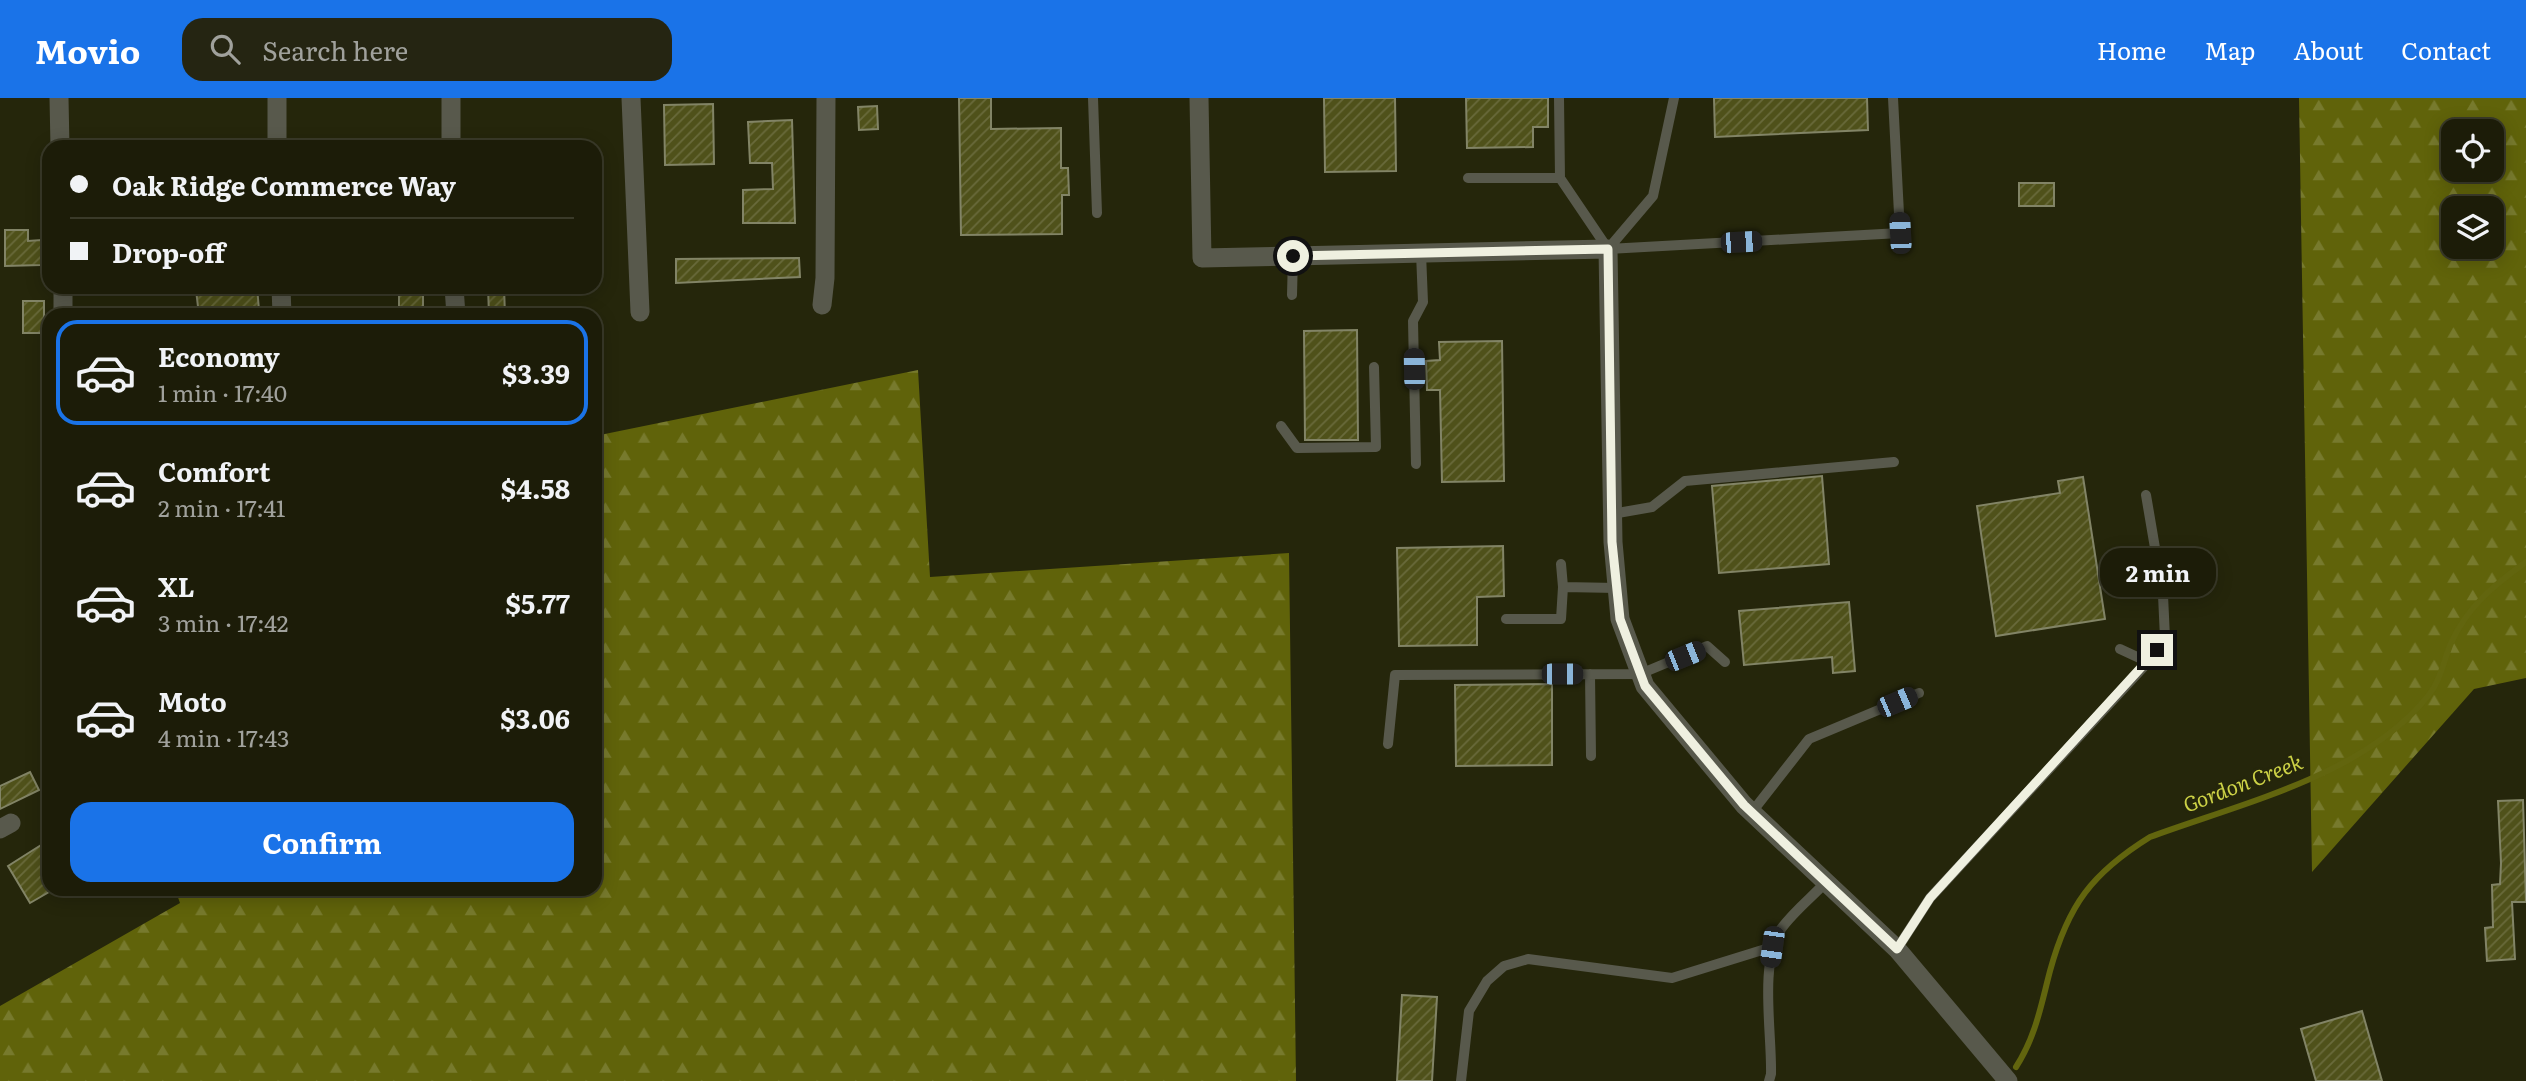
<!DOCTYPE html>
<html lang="en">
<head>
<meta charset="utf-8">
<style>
	body { margin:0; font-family:Literata,serif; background:#252512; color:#f1f3f6; height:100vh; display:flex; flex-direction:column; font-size:26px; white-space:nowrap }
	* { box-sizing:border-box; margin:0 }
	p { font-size:23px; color:#a0a19c }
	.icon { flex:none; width:38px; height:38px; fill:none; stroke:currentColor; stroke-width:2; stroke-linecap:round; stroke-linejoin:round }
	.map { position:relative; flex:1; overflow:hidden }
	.details { position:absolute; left:42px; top:210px; width:560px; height:588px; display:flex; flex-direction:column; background:#1c1c08; border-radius:21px; box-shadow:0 4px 18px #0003,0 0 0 2px #3a3a29 }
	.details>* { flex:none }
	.hud { position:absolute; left:42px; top:42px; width:560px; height:154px; border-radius:21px; box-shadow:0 4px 18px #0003,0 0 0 2px #3a3a29; display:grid; align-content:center; height:154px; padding:0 28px; background:#1c1c08 }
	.controls { position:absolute; left:2441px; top:21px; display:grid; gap:14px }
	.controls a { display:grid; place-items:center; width:63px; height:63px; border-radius:14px; background:#1c1c08; box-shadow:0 4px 18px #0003,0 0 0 2px #3a3a29; font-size:35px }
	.end { position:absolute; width:32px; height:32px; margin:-16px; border:9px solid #eff0e0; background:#111; box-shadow:0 0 0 4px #111 }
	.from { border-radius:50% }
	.bubble { position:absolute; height:49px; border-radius:21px; background:#1c1c08; box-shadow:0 4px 18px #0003,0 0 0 2px #3a3a29; font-size:23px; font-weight:700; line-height:49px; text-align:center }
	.car { position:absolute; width:21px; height:42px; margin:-21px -10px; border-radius:9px; box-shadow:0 0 5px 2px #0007; background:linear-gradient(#222 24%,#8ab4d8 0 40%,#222 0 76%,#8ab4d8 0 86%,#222 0) }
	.hud b { display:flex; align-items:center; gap:24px; height:66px; font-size:26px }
	.hud b+b { border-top:2px solid #3a3a29 }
	.hud i { width:18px; height:18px; background:#f1f3f6 }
	ul { padding:12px 0 0; list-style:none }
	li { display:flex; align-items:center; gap:21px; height:105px; margin:0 14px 10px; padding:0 14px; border:4px solid transparent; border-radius:21px }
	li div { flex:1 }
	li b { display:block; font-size:26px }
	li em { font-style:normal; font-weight:700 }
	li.active { border-color:#1a73e8 }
	li>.icon { width:63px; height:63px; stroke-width:1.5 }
	.button { display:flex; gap:14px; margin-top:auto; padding:14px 28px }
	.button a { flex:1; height:80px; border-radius:21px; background:#1a73e8; color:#fff; font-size:28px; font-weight:700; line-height:80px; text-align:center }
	header { display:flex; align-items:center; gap:42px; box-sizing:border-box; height:98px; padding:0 35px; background:#1a73e8; color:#fff }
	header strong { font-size:33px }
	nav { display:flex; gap:38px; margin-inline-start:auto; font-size:24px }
	.search { width:490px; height:63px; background:#252512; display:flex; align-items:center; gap:18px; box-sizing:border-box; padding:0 24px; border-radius:21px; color:#a0a19c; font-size:26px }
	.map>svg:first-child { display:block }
	.forest { fill:url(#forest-firs); fill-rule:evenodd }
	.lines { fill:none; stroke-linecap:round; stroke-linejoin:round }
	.stream { stroke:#62650e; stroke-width:6 }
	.building { fill:url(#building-hatch); stroke:#828466; stroke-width:2 }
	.lane { stroke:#58594c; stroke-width:10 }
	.street { stroke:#58594c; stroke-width:19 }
	.route { stroke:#eff0e0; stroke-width:9 }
	.labels { text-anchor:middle; stroke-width:5; stroke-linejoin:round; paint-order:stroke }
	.water-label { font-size:21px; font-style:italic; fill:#ccd146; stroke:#25260b }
</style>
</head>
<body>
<header>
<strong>Movio</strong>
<div class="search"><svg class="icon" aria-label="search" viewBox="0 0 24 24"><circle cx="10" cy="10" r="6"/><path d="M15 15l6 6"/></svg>Search here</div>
<nav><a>Home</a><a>Map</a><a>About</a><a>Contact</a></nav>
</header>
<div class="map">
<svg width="2526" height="983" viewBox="0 0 2526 983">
	<defs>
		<pattern id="forest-firs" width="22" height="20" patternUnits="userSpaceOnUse" patternTransform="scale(1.75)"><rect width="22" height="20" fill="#60630a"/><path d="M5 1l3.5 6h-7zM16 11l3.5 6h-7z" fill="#777a2d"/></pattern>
		<pattern id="building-hatch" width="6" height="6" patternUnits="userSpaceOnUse" patternTransform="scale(1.75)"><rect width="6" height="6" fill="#4f511a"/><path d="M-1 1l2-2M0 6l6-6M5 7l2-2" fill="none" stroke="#696a3b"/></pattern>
	</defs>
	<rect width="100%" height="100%" fill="#25260b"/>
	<path class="forest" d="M2299,0h227v580l-52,11 -162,183zM2454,33h38v39h-38zM2454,110h38v39h-38z
		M918,272l12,207 359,-24 7,528h-1296v-75l180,-103 -5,-14h420v-453z"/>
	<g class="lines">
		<path class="stream" d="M2016,969c20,-31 25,-62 34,-96 18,-66 42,-98 100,-134 92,-34 215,-62 278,-141 13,-16 15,-34 23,-53 17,-37 43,-58 75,-81"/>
	</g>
	<path class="building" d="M959,0h32v31l70,-1v40h7l1,27h-7v39l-101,1z
		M1324,0h71l1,73 -71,1z
		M1466,0h82v29h-15v20l-66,1z
		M1714,0h153l1,32 -153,7z
		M713,6l1,60 -49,1 -1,-60z
		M877,8l1,23 -19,1 -1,-23z
		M792,22l3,103h-52v-33l30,-1 -1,-26h-22l-2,-41z
		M2019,85h35v23h-35z
		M5,132h23v11l13,-1v25l-36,1z
		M799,160l1,19 -124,6v-24z
		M224,189h33l2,23 -24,5h-36l-3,-25z
		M488,189h16l1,28h-16z
		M399,193h24v18h-24z
		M23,203h21v32h-21z
		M1357,232l1,110h-53l-1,-109z
		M1502,243l2,140 -62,1 -2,-92h-13l-1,-29 14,-1 -1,-18z
		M1822,378l7,88 -110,9 -7,-87z
		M2083,379l22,142 -109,17 -19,-130 83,-13 -2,-12z
		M1503,448l1,50 -27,1v48l-78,1 -2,-98z
		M1849,504l6,69 -22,2 -1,-16 -88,8 -5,-54z
		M1552,586v81l-96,1 -1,-81z
		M30,674l9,18 -39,19v-23z
		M2523,702l3,102h-14l3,57 -28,2 -2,-33 8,-1 -1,-42 8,-1 1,-21 -3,-62z
		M49,742v52l-19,11 -22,-37z
		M1402,897l35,2 -5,84h-35z
		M2362,913l20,70h-66l-15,-52z"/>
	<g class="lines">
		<path class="lane" d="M1093,0l4,115
			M1559,0l1,80 48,71 45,-53 21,-98
			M1468,80h92
			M1608,151l292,-16 -7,-135
			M1292,197l1,-39
			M1281,328l16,22 79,-1 -2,-80
			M1416,366l-3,-143 10,-19 -2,-49
			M1612,416l40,-7 33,-26 209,-19
			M1561,466l2,23 54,1
			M1506,521h55l2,-32
			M2120,551l28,13
			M1590,576l1,82
			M1388,646l7,-69 245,-1 67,-28 18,16
			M1752,714l57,-73 110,-46
			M1897,851l33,-51 218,-236 17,-24 -2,-43 -17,-100
			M1461,983l8,-70 18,-30 17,-15 24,-7 144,19 100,-31
			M1769,983l2,-7c1,-42 -12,-110 10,-145 12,-17 31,-32 45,-47"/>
		<path class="street" d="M59,0l1,49
			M277,0v49
			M631,0l9,214
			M1199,0l3,160 406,-9 5,293 7,77 25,67 99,119 153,144 111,132
			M451,49v-49
			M63,189v28
			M281,189l1,28
			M454,189l2,28
			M822,207l3,-27 1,-180
			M0,731l11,-6"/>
	</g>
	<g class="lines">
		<path class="route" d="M1293,158l315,-7 4,293 8,77 25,67 99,119 153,144 33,-51 227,-248"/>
	</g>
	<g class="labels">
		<g class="water-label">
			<text transform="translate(2243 686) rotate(-21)" y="7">Gordon Creek</text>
		</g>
	</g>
</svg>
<div class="controls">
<a><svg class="icon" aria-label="locate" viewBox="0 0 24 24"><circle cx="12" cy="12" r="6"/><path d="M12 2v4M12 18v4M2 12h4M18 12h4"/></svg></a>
<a><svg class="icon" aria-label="layers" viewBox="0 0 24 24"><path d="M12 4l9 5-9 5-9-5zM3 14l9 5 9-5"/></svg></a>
</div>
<i class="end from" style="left:1293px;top:158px"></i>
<i class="end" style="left:2157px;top:552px"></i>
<div class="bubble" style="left:2100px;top:450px;width:116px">2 min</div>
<i class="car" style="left:1900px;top:135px;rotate:357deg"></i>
<i class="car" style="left:1741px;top:144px;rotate:87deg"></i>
<i class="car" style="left:1414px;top:271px;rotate:359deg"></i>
<i class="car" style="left:1685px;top:558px;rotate:68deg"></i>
<i class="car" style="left:1562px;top:576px;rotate:90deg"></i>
<i class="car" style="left:1897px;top:604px;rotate:67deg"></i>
<i class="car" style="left:1772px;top:849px;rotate:188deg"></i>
<div class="hud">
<b><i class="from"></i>Oak Ridge Commerce Way</b>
<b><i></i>Drop-off</b>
</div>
<section class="details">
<ul>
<li class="active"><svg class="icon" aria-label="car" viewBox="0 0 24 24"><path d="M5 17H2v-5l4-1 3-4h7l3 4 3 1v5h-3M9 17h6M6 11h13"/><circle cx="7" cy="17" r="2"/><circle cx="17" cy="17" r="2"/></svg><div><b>Economy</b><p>1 min · 17:40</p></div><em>$3.39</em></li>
<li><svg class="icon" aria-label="car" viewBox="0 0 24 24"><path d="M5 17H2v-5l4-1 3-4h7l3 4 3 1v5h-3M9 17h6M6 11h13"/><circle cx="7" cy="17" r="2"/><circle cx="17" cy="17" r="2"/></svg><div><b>Comfort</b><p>2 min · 17:41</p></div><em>$4.58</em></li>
<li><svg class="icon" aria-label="car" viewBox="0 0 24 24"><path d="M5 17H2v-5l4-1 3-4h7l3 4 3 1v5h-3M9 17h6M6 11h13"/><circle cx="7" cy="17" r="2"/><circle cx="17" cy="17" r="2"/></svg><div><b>XL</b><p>3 min · 17:42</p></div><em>$5.77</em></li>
<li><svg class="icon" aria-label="car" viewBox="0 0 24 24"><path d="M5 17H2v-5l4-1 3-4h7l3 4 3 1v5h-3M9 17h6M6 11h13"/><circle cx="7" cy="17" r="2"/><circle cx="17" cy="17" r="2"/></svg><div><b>Moto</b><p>4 min · 17:43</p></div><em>$3.06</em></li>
</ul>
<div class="button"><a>Confirm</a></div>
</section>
</div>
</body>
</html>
